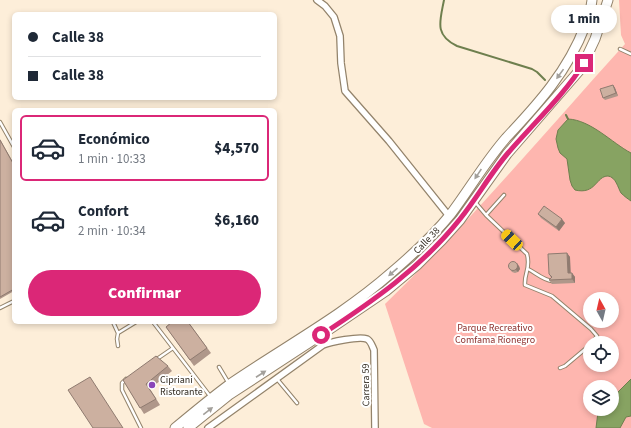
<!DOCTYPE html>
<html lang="es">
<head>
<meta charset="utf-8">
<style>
	body { margin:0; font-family:"Source Sans 3",sans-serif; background:#f6f6f7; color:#1f2937; height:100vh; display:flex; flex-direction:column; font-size:15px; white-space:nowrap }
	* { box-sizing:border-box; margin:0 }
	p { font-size:13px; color:#747a83 }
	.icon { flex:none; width:22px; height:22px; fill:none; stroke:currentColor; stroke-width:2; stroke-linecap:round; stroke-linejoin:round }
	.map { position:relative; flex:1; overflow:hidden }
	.sheet { position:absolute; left:12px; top:108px; width:265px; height:216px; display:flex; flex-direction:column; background:#fff; border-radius:6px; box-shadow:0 2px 6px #0003 }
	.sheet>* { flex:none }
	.hud { position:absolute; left:12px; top:12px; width:265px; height:88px; border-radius:6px; box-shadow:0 2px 6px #0003; display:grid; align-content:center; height:88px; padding:0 16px; background:#fff }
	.needle { width:26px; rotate:352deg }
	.buttons { position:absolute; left:583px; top:292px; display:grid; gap:8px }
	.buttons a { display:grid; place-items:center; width:36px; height:36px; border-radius:50%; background:#fff; box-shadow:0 2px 6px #0003; font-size:20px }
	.end { position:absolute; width:18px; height:18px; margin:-9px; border:5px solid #db2777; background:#fff; box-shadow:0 0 0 2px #fff }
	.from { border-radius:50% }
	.bubble { position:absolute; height:28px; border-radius:14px; background:#fff; box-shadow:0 2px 6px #0003; font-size:13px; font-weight:800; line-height:28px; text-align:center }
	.car { position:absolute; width:12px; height:24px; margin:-12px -6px; border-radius:5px; box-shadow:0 0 3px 1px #0007; background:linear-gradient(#f5c518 24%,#345 0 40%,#f5c518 0 76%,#345 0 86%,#f5c518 0) }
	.hud b { display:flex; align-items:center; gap:14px; height:38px; font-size:15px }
	.hud b+b { border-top:1px solid #e0e1e3 }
	.hud i { width:10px; height:10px; background:#1f2937 }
	ul { padding:7px 0 0; list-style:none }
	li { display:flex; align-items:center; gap:12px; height:66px; margin:0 8px 6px; padding:0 8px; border:2px solid transparent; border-radius:6px }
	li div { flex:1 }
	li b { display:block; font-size:15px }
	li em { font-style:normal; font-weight:800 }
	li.active { border-color:#db2777 }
	li>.icon { width:36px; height:36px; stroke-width:1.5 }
	.primary-button { display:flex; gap:8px; margin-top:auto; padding:8px 16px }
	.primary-button a { flex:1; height:46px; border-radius:24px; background:#db2777; color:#fff; font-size:16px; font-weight:800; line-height:46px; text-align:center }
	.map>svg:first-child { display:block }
	.green { fill:#feb6af; fill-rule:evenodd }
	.water { fill:#87a362; stroke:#6e7f4e }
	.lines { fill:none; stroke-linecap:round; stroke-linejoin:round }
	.stream { stroke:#6e7f4e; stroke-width:2 }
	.service-casing { stroke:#93836b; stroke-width:4.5 }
	.minor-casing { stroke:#93836b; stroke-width:8 }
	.primary-casing { stroke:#93836b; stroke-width:11 }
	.service { stroke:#fff; stroke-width:2.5 }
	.minor { stroke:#fff; stroke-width:5.5 }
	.primary { stroke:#fff; stroke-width:9 }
	.wall { fill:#af978a }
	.shaded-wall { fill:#8f7b70 }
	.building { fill:#ccb0a0; stroke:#8f7b70 }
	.oneway { fill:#a3a09b }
	.route { stroke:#db2777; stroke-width:5 }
	.poi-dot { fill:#8945b9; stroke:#fff; stroke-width:1.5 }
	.labels { text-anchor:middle; stroke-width:4; stroke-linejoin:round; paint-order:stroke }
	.street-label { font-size:10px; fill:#322b21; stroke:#fff }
	.park-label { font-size:10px; fill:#8e322f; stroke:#fff }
	.poi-label { font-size:10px; fill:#322b21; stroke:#fff; text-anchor:start }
</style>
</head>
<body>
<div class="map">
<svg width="631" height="428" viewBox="0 0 631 428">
	<rect width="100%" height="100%" fill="#fdeed9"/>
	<path class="green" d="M619,0h12v428h-199l-8,-4 -39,-120c85,-82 161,-173 240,-260l-4,-9zM590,299h22v22h-22zM590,343h22v22h-22zM590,387h22v22h-22z"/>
	<path class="water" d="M568,119c23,1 44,24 63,34v48c-3,-2 -7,-5 -10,-8 -3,-5 -5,-16 -13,-17 -12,0 -12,19 -33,14l-3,-4 -2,-6 -3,-21 -7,-6 -2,-5 -2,-9 2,-9z
		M631,379v37l-5,1 -6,11h-24l2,-16 3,-3h11v-11z"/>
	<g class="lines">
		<path class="stream" d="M444,0c-4,21 -10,35 13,46l75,23 5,3 8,8
			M566,115l2,4"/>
		<defs>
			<path id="service" d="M620,49l11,5
				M0,122l14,25
				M475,202l11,13 41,39c4,15 -3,18 -2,31l27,11 39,33 6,7 -5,7
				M486,215l18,-20
				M528,269c8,4 15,11 24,12
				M0,308l14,-7
				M113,322l5,11
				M153,322l57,74
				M118,346l-1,-7 1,-6 18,-11
				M157,359l16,-11
				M219,367l9,15
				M560,368l5,-2 25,-21
				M126,379l-4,4v7l19,38
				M277,379l20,24"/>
			<path id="minor" d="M317,0l8,6 9,11 6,19 1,27 4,28 44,50 60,75
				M208,428l115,-83c7,-3 36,-9 44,-6 4,2 5,7 7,11l1,78"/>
			<path id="primary" d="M175,428c18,-15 36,-30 55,-44 54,-37 112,-68 161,-111 21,-18 42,-37 59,-58 19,-25 35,-53 56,-77 32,-34 62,-67 79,-112 3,-9 6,-16 7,-26
				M188,428l41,-33 104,-68 53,-36 31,-26 25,-25 18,-20 47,-66 72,-83 9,-17 7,-15 13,-39"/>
		</defs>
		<use href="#service" class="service-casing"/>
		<use href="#minor" class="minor-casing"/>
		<use href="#primary" class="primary-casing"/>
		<use href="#service" class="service"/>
		<use href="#minor" class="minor"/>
		<use href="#primary" class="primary"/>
	</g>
	<path class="wall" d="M613,85l2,3 3,8 -13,4 -2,-2z
		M0,139l14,25v127l-14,8z
		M538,214l27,9 -6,8 -18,-13z
		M567,253l3,4v16h2l3,4v6l-23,1 -3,-4 2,-2 -2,-4z
		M519,266l1,3 -2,3 -3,1 -3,-1 -2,-3z
		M188,322l23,31 -17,13 -28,-39z
		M168,366l4,5 -22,18 10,16 -16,9 -21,-34z"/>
	<path class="shaded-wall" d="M613,85l2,3 3,8 -2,-3z
		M562,219l3,4 -6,8 -3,-4z
		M567,253l3,4 1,20 -3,-4z
		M517,263l2,3 1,3 -2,3 -2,-2z
		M572,273l3,4v6l-3,-4z"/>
	<path class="building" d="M613,85l3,8 -13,5 -3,-9z
		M0,140l14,25v124l-14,8z
		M544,206l18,13 -6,8 -18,-13z
		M567,253l1,20h4v6l-23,1 3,-3 -3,-3 -1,-20z
		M508.5 266a4.5 4.5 0 1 1 9 0a4.5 4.5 0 1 1-9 0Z
		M172,322h16l19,26 -17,12 -24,-33z
		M156,356l12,10 -22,18 10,15 -16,9 -17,-28z
		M90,377l33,51h-30l-25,-38z"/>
	<defs><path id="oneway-solid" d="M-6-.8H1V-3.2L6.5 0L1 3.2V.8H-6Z"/></defs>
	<g class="oneway">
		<use href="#oneway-solid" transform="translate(560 74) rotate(126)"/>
		<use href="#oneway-solid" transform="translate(478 174) rotate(124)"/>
		<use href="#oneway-solid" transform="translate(393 272) rotate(139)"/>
		<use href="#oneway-solid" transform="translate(261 374) rotate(-33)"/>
		<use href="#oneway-solid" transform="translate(208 411) rotate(-38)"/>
	</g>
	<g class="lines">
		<path class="route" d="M321,335c51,-33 101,-68 139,-116 17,-21 30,-45 48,-66 24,-28 57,-59 76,-90"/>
	</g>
	<circle class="poi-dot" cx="152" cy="385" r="4"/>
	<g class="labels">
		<g class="street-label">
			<text transform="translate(426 240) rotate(-46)" y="4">Calle 38</text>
			<text transform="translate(365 385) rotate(-91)" y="4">Carrera 59</text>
		</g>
		<g class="park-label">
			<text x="495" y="331">Parque Recreativo<tspan x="495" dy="12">Comfama Rionegro</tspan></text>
		</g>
		<g class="poi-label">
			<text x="160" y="383">Cipriani<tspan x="160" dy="12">Ristorante</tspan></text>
		</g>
	</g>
</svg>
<div class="buttons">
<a><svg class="needle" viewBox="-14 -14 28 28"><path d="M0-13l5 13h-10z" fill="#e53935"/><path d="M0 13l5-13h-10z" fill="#747a83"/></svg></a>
<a><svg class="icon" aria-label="locate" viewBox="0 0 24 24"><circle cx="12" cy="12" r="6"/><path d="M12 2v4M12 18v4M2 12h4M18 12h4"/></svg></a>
<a><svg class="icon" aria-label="layers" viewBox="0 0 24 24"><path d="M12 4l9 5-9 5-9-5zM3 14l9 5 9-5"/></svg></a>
</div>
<i class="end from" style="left:321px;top:335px"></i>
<i class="end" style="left:584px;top:63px"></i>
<div class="bubble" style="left:551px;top:5px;width:66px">1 min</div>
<i class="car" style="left:512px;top:240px;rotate:313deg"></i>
<div class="hud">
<b><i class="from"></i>Calle 38</b>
<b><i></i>Calle 38</b>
</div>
<section class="sheet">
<ul>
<li class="active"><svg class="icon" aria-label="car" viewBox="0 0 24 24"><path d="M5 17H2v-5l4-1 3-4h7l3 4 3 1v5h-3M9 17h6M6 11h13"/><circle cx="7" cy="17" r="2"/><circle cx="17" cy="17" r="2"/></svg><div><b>Económico</b><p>1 min · 10:33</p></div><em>$4,570</em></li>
<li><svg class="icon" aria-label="car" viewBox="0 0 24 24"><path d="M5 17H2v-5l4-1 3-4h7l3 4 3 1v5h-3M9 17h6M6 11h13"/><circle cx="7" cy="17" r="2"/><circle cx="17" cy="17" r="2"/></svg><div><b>Confort</b><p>2 min · 10:34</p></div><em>$6,160</em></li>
</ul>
<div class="primary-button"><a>Confirmar</a></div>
</section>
</div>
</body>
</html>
